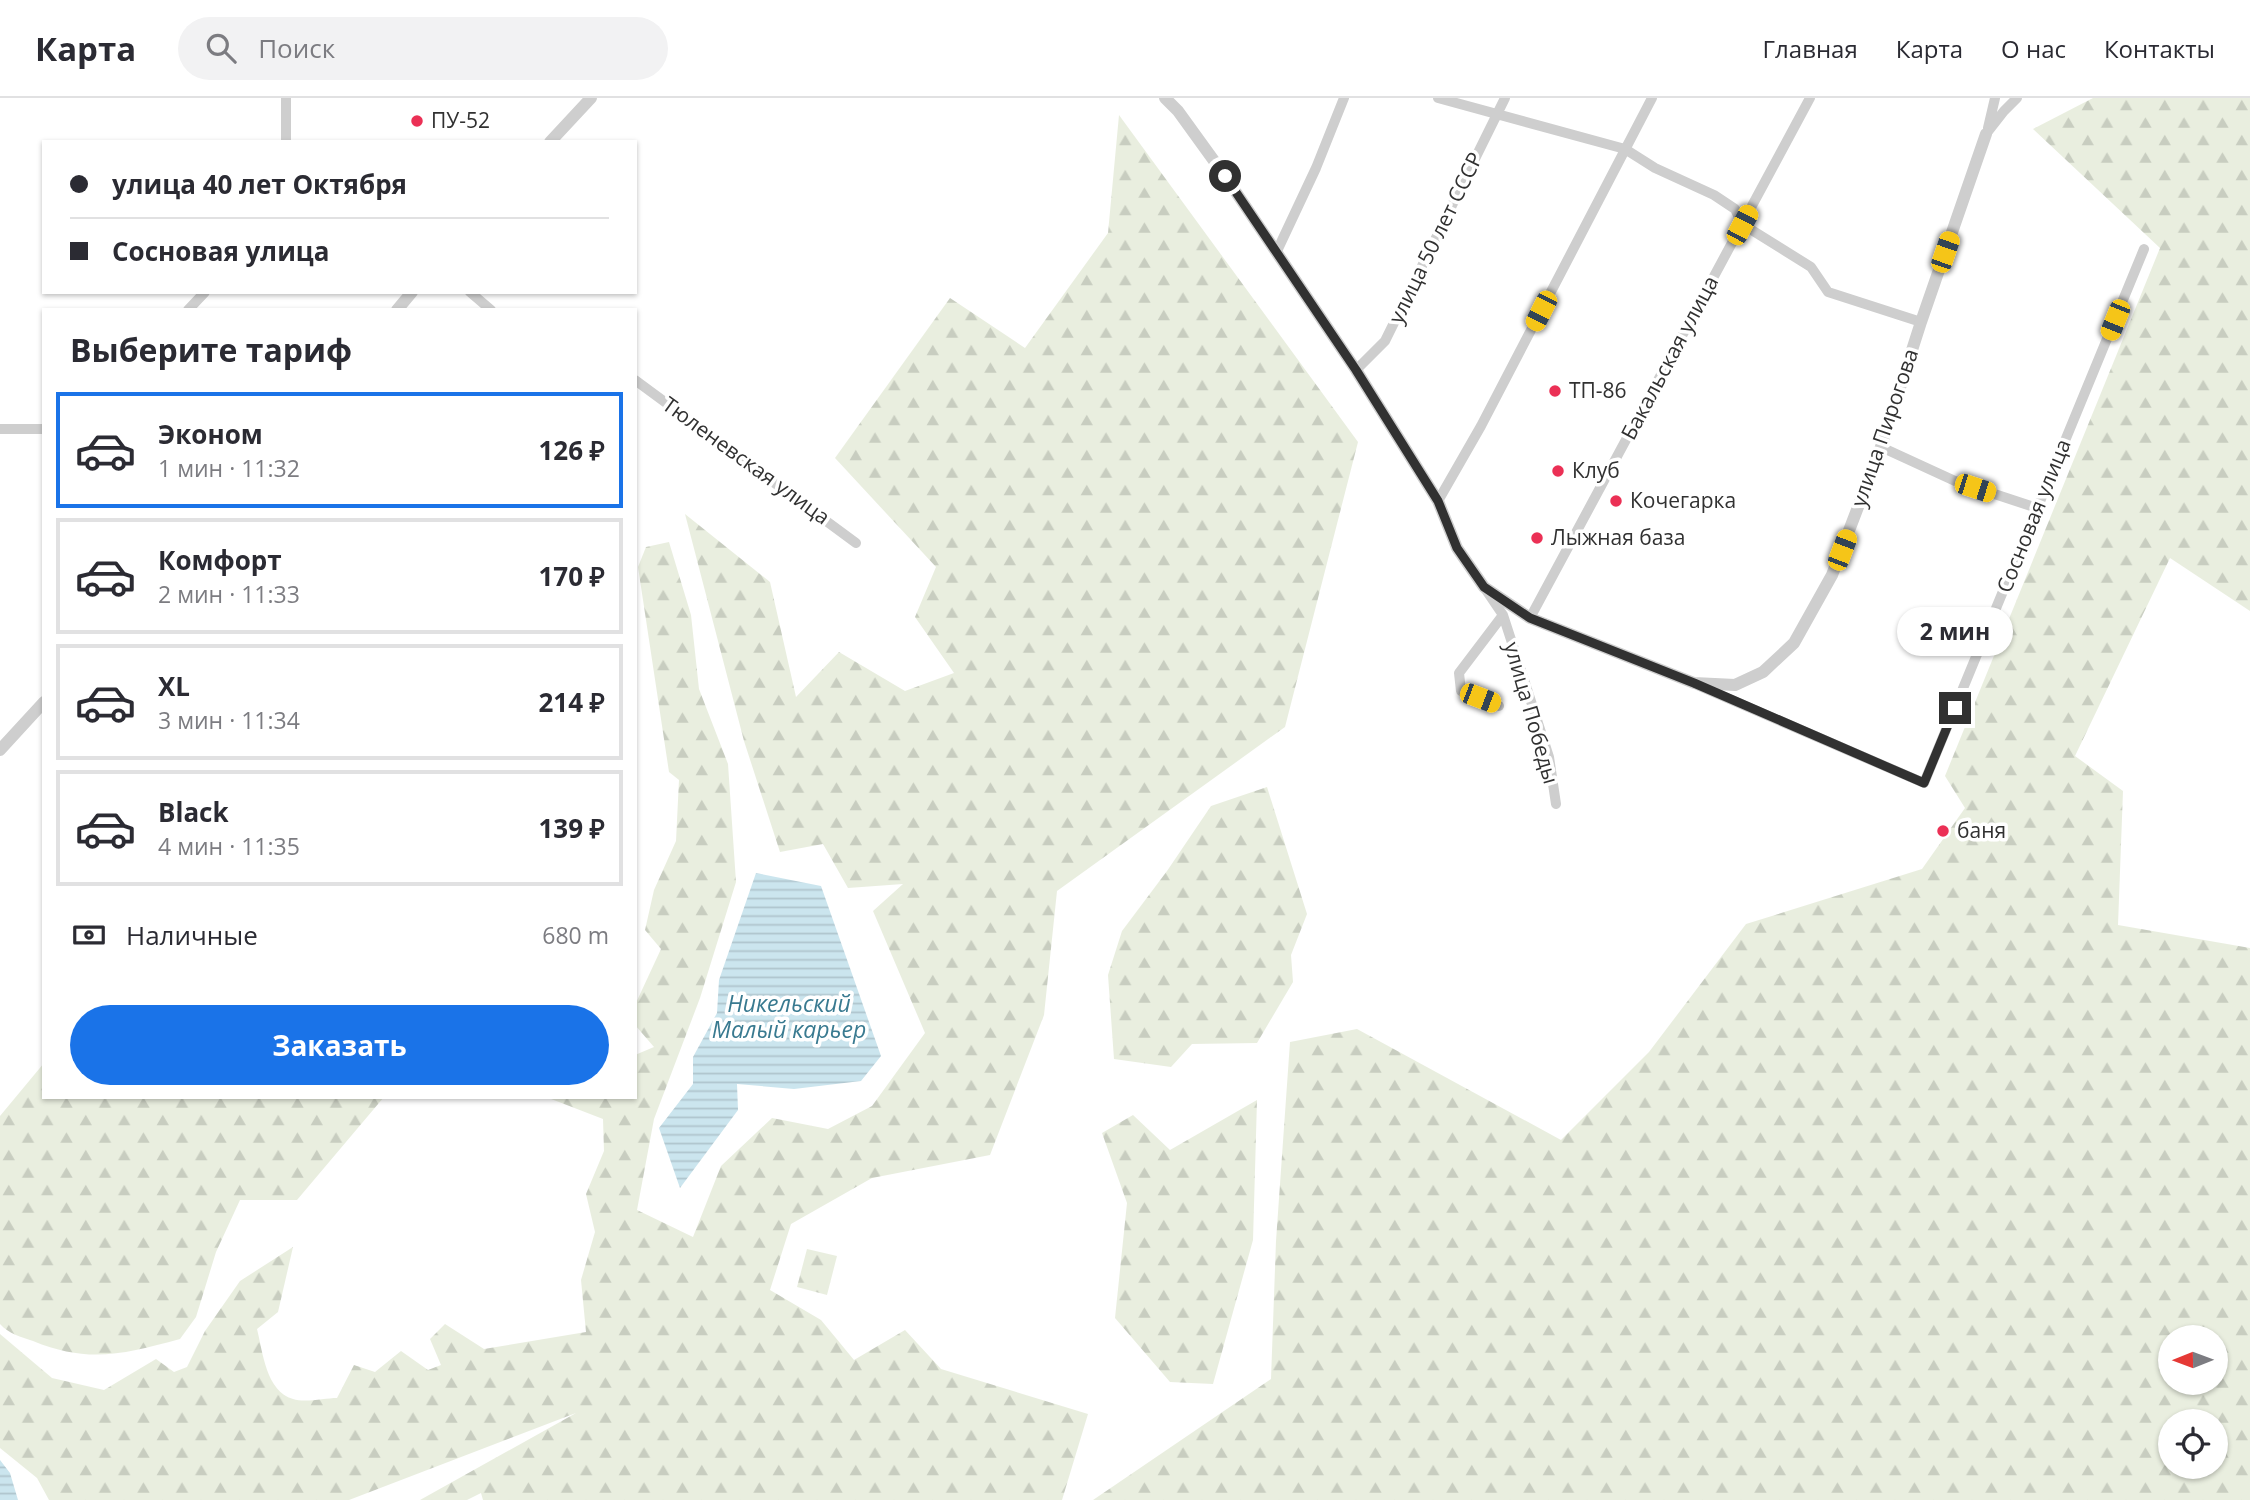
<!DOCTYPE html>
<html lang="ru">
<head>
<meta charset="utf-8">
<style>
	body { margin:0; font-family:"Open Sans",sans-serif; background:#f2f2f3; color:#2b2b33; height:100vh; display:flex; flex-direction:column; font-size:26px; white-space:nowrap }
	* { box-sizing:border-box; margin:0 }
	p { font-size:23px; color:#7c7c81 }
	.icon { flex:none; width:38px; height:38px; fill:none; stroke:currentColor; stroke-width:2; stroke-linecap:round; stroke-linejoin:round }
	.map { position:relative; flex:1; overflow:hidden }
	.drawer { position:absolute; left:42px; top:210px; width:595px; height:791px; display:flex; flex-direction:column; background:#fff; border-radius:0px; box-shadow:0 2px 5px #0004 }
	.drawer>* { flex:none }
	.hud { position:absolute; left:42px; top:42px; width:595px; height:154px; border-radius:0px; box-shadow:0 2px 5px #0004; display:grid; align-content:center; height:154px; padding:0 28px; background:#fff }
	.needle { width:46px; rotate:269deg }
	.tools { position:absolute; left:2158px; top:1227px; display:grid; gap:14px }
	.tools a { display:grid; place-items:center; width:70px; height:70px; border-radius:50%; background:#fff; box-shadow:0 2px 5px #0004; font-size:35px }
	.end { position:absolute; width:32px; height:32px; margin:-16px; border:9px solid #313131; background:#fff; box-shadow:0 0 0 4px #fff }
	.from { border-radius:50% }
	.bubble { position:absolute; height:49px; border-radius:24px; background:#fff; box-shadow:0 2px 5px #0004; font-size:23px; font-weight:700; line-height:49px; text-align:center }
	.car { position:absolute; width:21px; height:42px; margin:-21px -10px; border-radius:9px; box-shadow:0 0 5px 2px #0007; background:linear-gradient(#f5c518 24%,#345 0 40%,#f5c518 0 76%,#345 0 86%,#f5c518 0) }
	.hud b { display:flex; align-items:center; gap:24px; height:66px; font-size:26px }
	.hud b+b { border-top:2px solid #e1e1e2 }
	.hud i { width:18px; height:18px; background:#2b2b33 }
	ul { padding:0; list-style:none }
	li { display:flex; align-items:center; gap:21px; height:116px; margin:0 14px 10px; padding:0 14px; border:4px solid #e1e1e2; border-radius:0px }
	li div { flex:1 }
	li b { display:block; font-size:26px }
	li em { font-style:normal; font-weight:700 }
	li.selected { border-color:#1a73e8 }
	li>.icon { width:63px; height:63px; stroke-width:1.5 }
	h2 { padding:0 28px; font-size:32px; line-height:84px }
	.pay { display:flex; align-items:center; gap:18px; height:77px; padding:0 28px; font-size:26px }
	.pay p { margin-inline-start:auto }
	.button { display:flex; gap:14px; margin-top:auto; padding:14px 28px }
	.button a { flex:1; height:80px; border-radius:42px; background:#1a73e8; color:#fff; font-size:28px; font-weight:700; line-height:80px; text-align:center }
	header { display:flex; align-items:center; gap:42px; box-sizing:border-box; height:98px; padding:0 35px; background:#fff; border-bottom:2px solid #e1e1e2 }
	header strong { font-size:33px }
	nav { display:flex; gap:38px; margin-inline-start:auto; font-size:24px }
	.search { width:490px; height:63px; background:#f2f2f3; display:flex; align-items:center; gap:18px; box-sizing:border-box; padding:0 24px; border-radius:38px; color:#7c7c81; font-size:26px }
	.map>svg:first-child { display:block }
	.forest { fill:url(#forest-firs); fill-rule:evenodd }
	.water { fill:url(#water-rules) }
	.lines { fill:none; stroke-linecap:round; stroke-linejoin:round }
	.minor { stroke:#cecece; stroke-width:10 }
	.tertiary { stroke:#cecece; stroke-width:12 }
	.route { stroke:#313131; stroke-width:9 }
	.poi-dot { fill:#eb3055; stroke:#fff; stroke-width:2.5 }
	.labels { text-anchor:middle; stroke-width:7; stroke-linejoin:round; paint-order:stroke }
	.poi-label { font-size:21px; fill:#313131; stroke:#fff; text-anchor:start }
	.street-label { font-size:21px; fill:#313131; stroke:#fff }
	.water-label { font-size:23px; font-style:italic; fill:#397a90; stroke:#fff }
</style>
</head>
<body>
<header>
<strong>Карта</strong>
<div class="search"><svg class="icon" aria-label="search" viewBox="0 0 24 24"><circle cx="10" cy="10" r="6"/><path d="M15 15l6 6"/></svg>Поиск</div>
<nav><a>Главная</a><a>Карта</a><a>О нас</a><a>Контакты</a></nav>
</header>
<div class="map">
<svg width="2250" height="1402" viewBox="0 0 2250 1402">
	<defs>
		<pattern id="forest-firs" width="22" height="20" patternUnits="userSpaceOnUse" patternTransform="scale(1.75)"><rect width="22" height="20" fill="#e9eedf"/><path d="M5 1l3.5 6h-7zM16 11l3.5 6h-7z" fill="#c8cdc0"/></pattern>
		<pattern id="water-rules" width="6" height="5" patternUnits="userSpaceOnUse" patternTransform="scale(1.75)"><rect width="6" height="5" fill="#cbe5ee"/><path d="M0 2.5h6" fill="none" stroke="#afc5cd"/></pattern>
	</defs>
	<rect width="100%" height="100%" fill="#fff"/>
	<path class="forest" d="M2093,0h157v513l-80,-53 -95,198 48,35 -5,134 132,23v552h-1157l178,-121 5,-138 14,-199 67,-13 204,111 88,-88 97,-128 176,-55 43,-61 -20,-32 215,-528 -127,-119zM2216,1239v45h-46v-45zM2216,1323v45h-46v-45z
		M1119,17l239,327 -73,285 -228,164 -13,124 -54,140 -118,23 -81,46 -21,66 51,30 33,40 51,-30 36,39 147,45 -26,86h-579l-2,-7 -14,7h-47l156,-87 -227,87h-300l-12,-22 -37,-30v-114l52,44 52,12 52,-31 18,13 13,-5 18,-36 35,-50 53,-34 -15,65 -21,17c6,24 9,62 36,70 12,4 32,-1 44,-1l17,-33 21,7 26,-21 27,19 13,-5 -11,-26 15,-15 39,25 102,-17 -5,-52 14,-48 -9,-38 18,-43 -1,-32 -57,-22h89v-42l19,-8 -19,-22v-20l26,-56 -16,-19 9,-40 22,-49 3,-61 -10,-8 -31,-205 8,-20 23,-5 22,73 8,74 29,75 8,118 -36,116 -46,121 -17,91 56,27 28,-71 51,-48 56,11 44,-23 53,-73 -52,-122 30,-27 -55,4 -25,-44 -43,8 -36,-111 -59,-227 85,68 26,115 43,-45 66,39 49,-18 -39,-56 21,-50 -101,-109 115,-160 75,50 83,-115z
		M1267,689l40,127 -16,41 2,27 -36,61 -65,1 -21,23 -57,-8 -6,-84 14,-44 45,-60 44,-65z
		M44,965v34h340l-87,103h-57l-24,52 -20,65 -16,22c-56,15 -91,25 -147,2 -12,-4 -24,-7 -33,-17v-208z
		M1257,1002l-4,140 -40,144 -43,-2 -55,-64 12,-115 -25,-70 31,-18 37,35z
		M807,1151l30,7 -10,39 -30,-8z"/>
	<path class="water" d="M756,775l65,13 60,170 -20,25 -67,8 -57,-5 1,26 -58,78 -21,-60 34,-44v-27l24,-44 2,-33z
		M0,1362l10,13 8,27h-18z"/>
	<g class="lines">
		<path class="minor" d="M1438,0l187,51 30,19 59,27 21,14 7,15 69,43 17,25 93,30
			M1988,30l7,-30
			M1986,36l18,-23 13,-13
			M286,44v-44
			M1277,153l39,-83 28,-70
			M470,194l21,18
			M188,212l17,-18
			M1356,272l29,-29 120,-243
			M635,282l221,163
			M0,331h44
			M1881,349l74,34 82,27
			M1438,403l43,-75 171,-328
			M1486,492l17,25 46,142 7,47
			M1530,520l280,-520
			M1697,587l227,98 220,-534
			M1499,608l-38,-15 -2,-18 44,-58"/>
		<path class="tertiary" d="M1165,0l13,13 47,65 131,194 82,131 19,47 27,39 46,31 164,65 41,2 28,-13 31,-29 38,-68 49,-128 40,-125 65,-188
			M550,44l41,-44
			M397,212l15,-18
			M0,652l44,-48"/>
	</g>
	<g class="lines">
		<path class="route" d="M1225,78l131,194 82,131 19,47 27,39 46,31 164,65 230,100 31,-75"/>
	</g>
	<g class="poi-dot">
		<circle cx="417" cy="23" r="7"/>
		<circle cx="1555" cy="293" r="7"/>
		<circle cx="1558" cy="373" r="7"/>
		<circle cx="1616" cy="403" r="7"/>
		<circle cx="1537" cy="440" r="7"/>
		<circle cx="1943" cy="733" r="7"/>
	</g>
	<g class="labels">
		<g class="poi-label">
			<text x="431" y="30">ПУ-52</text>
			<text x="1569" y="300">ТП-86</text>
			<text x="1572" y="380">Клуб</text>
			<text x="1630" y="410">Кочегарка</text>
			<text x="1551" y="447">Лыжная база</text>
			<text x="1957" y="740">баня</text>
		</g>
		<g class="street-label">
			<text transform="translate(1436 140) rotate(-64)" y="7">улица 50 лет СССР</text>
			<text transform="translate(1670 260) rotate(-62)" y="7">Бакальская улица</text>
			<text transform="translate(1885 330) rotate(-71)" y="7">улица Пирогова</text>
			<text transform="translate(746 363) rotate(36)" y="7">Тюленевская улица</text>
			<text transform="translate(2034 418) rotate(-68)" y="7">Сосновая улица</text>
			<text transform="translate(1531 615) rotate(74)" y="7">улица Победы</text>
		</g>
		<g class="water-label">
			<text x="789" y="914">Никельский<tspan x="789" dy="26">Малый карьер</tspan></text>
		</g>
	</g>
</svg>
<div class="tools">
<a><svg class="needle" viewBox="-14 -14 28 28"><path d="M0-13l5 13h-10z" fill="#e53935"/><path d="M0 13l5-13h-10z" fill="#7c7c81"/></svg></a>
<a><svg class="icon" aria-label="locate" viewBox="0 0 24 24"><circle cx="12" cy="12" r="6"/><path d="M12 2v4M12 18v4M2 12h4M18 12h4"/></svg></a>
</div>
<i class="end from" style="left:1225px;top:78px"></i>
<i class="end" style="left:1955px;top:610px"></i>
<div class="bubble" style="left:1897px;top:509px;width:116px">2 мин</div>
<i class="car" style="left:1742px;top:127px;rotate:28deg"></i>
<i class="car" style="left:1945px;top:154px;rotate:19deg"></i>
<i class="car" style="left:1541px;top:213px;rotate:207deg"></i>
<i class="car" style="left:2115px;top:222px;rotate:202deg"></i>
<i class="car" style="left:1975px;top:390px;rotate:108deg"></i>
<i class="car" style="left:1842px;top:452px;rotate:21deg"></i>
<i class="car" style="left:1480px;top:600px;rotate:111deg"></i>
<div class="hud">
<b><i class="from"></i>улица 40 лет Октября</b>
<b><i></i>Сосновая улица</b>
</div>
<section class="drawer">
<h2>Выберите тариф</h2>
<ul>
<li class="selected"><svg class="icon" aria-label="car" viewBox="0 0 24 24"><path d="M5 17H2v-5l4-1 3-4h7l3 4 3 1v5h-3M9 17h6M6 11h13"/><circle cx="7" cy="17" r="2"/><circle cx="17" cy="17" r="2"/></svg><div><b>Эконом</b><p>1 мин · 11:32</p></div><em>126 ₽</em></li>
<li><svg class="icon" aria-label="car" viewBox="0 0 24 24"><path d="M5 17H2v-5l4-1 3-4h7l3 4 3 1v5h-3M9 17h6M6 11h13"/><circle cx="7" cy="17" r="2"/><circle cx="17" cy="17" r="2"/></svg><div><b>Комфорт</b><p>2 мин · 11:33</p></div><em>170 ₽</em></li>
<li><svg class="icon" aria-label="car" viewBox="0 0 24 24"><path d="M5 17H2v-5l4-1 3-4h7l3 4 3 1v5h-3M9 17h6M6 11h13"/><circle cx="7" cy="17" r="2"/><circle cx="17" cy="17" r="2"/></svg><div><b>XL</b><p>3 мин · 11:34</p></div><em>214 ₽</em></li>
<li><svg class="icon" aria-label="car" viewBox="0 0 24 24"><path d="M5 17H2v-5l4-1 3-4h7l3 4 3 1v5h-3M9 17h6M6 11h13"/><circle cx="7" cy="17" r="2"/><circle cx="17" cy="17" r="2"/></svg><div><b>Black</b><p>4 мин · 11:35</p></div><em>139 ₽</em></li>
</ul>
<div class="pay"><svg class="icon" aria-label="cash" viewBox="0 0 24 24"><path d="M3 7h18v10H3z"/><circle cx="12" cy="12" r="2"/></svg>Наличные<p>680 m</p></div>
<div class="button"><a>Заказать</a></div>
</section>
</div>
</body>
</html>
